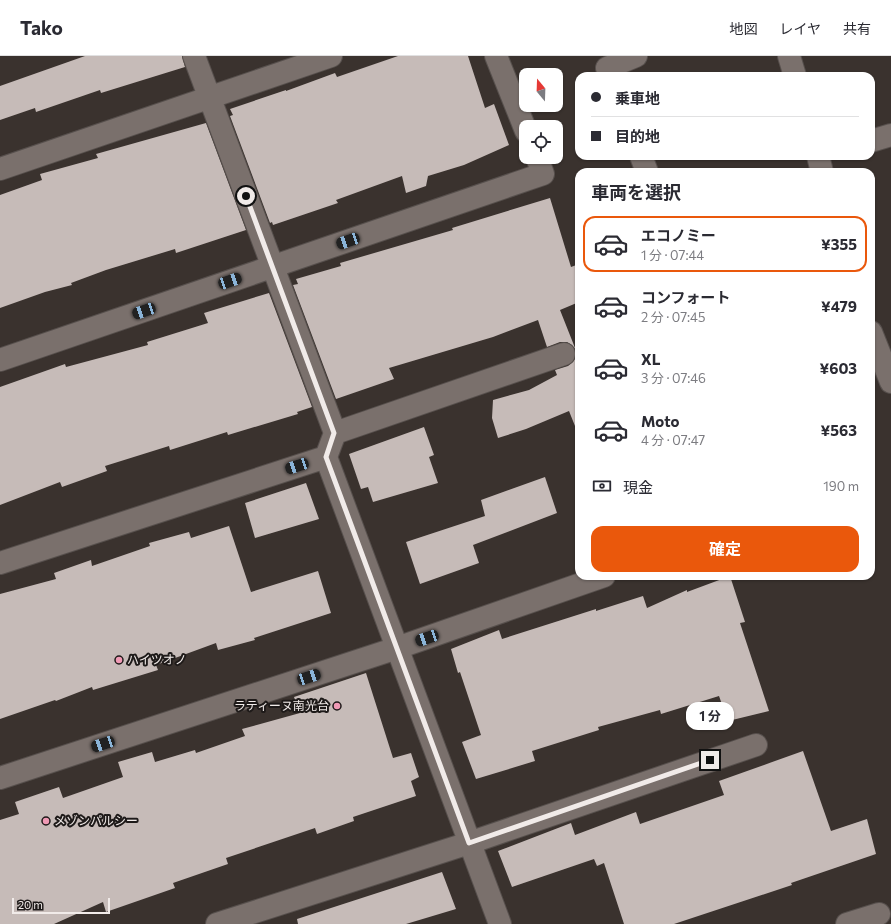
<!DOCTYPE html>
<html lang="ja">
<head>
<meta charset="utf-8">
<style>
	body { margin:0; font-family:Commissioner,"Noto Sans JP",sans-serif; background:#f2f2f3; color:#2b2b33; height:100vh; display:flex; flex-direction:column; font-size:15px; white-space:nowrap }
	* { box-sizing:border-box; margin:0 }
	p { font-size:13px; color:#7c7c81 }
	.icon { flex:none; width:22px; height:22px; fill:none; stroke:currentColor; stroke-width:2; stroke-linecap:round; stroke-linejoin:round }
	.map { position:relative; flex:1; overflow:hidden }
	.sheet { position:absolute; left:575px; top:112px; width:300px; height:412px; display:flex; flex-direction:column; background:#fff; border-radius:12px; box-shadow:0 1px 3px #0004 }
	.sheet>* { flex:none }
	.guide { position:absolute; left:575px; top:16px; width:300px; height:88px; border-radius:12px; box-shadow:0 1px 3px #0004; display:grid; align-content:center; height:88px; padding:0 16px; background:#fff }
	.needle { width:26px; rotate:341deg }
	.controls { position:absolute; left:519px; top:12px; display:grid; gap:8px }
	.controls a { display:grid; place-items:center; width:44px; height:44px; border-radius:8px; background:#fff; box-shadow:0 1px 3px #0004; font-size:20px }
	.scale { position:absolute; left:12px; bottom:10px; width:98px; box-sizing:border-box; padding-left:4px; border:2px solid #f1ebe9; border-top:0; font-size:11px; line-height:14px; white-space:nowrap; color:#f1ebe9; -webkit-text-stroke:3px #1e1a19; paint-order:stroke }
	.end { position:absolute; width:18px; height:18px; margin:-9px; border:5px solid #f1ebe9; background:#111; box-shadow:0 0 0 2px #111 }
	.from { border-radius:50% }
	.bubble { position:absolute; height:28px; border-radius:12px; background:#fff; box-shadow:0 1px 3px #0004; font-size:13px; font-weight:700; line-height:28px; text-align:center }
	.car { position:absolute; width:12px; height:24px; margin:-12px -6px; border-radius:5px; box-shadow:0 0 3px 1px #0007; background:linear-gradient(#222 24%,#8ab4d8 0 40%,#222 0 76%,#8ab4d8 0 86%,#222 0) }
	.guide b { display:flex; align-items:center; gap:14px; height:38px; font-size:15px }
	.guide b+b { border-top:1px solid #e1e1e2 }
	.guide i { width:10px; height:10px; background:#2b2b33 }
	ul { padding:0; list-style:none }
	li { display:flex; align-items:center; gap:12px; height:56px; margin:0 8px 6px; padding:0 8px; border:2px solid transparent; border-radius:12px }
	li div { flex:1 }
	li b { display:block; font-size:15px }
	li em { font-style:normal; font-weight:700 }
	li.selected { border-color:#ea580c }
	li>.icon { width:36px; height:36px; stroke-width:1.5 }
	h2 { padding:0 16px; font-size:18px; line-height:48px }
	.pay { display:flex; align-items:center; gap:10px; height:44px; padding:0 16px; font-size:15px }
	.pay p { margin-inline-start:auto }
	.cta { display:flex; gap:8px; margin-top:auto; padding:8px 16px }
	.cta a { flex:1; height:46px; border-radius:12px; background:#ea580c; color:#fff; font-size:16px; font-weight:700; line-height:46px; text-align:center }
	header { display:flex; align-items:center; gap:24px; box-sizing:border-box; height:56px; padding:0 20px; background:#fff; border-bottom:1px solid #e1e1e2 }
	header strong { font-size:19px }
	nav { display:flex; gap:22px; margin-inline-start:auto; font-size:14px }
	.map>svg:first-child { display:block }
	.building { fill:#c6bbb8 }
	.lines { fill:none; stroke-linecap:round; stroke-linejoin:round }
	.minor-casing { stroke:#57504d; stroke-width:24 }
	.minor { stroke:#7a706c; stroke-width:22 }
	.route { stroke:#f1ebe9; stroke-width:5 }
	.poi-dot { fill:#f09ab5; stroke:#1e1a19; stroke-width:1.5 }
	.labels { text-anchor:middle; stroke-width:4; stroke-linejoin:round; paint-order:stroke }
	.poi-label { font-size:12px; fill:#f1ebe9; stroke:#1e1a19; text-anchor:start }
</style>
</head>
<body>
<header>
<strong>Tako</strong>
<nav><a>地図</a><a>レイヤ</a><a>共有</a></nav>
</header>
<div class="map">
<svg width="891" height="868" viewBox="0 0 891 868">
	<rect width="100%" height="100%" fill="#3a322e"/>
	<path class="building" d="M85,0h97l3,11 -84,26 -1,-3 -64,22 -1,-4 -35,12v-34z
		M398,0h70l17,52 9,-4 15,41 -45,20 -36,11 -2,10 -20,7 -4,-17 -66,24 2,3 -65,22 -1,-3 -2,1 -40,-107 3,-1 -3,-6 56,-19v1l49,-18 2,4z
		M206,67l40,107 -70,23 -1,-4 -69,21 -35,13 1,2 -27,7 -45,16v-113l42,-15 -2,-6 58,-16 -2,-4z
		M550,142l21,69 8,-3v38l-19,8 19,48v68h-4l-6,-15 -43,18 -28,9 -6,-20 1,-18 36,-10 28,-15 -2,-5 13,-4 5,-4 3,-5v-7l-4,-5 -5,-3h-7l-13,5 -9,-27 -45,17 -104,31 5,11 -58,20 -43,-114 5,-1 -2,-5 45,-13 -1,-3 113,-33 -1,-2z
		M269,237l43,114 -15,5 1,2 -70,21 -1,-3 -57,18 -1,-4 -64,20 2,5 -45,16 -2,-5 -60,23v-118l65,-23 1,3 82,-22 -1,-3 61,-19 -4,-10z
		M424,371l10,28 -5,2 9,26 -65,19 -5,-15 -7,2 -12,-35z
		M545,421l12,36 -84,32 6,18 -59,21 -14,-42 79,-26 -4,-16z
		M306,427l13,36 -64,19 -10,-35z
		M229,470l22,66 67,-21 13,42 -77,25 1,2 -37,10 -2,-7 -60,22 2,5 -65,20 -1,-3 -36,14 -1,-1 -55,19v-125l56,-15 -2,-6 37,-13 1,6 58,-20 -1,-3 40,-11 2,6z
		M730,520l15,46 -5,1 29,88 -41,10 -9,-25 -58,18 -1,-4 -62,17 1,3 -67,21 3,10 -59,18 -14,-37 19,-7 -21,-63 -2,1 -7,-24 48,-19 3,9 94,-30v2l47,-15 4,12 40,-18v2z
		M366,617l27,85 18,-5 8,24 -8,4 5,15 -63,21 1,4 -37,13 -2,-6 -89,30 2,6 -55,19 2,5 -69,24 -3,-10 -49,22h-54v-104l19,-6 -4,-12 44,-15 4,11 60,-21 -5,-15 34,-10 3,10 40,-12 1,3 49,-17 -3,-7 58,-16 -6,-16z
		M803,695l28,80 36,-12 9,35 -85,29 1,2 -118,39h-50l-20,-61 -7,3 -3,-7 -82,28 -14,-36 73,-28 4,12 61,-23 4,12 84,-29 -5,-14z
		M442,816l14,37 -50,15h-108l-1,-5z"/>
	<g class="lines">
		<defs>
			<path id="minor" d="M194,0l141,377 -9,24
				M496,0l30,75
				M789,0l6,20
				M610,20l-3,-8 29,-12
				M871,85l20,-6
				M641,100l6,16
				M818,100l4,16
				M0,113l331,-113
				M871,276l20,50
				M0,304l543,-186 -6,-17
				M335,377l229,-79
				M0,507l326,-106 174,467
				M0,722l397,-130 207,-72
				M217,868l252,-81 287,-98
				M847,868l32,-10"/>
		</defs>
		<use href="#minor" class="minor-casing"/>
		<use href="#minor" class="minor"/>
	</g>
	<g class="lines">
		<path class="route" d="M246,140l88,237 -8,24 143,386 241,-83"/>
	</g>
	<g class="poi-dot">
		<circle cx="119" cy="604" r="4"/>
		<circle cx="337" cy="650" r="4"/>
		<circle cx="46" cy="765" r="4"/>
	</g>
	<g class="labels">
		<g class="poi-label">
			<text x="127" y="608">ハイツオノ</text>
			<text x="329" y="654" text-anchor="end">ラティーヌ南光台</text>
			<text x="54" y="769">メゾンパルシー</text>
		</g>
	</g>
</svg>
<div class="controls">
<a><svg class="needle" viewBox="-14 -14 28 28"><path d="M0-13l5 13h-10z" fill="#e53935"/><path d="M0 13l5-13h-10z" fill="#7c7c81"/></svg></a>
<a><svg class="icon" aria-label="locate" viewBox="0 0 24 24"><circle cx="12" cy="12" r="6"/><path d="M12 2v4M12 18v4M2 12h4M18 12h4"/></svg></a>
</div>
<div class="scale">20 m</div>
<i class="end from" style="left:246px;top:140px"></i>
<i class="end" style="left:710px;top:704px"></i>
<div class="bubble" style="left:686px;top:646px;width:48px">1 分</div>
<i class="car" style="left:348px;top:185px;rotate:251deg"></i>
<i class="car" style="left:230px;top:225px;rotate:71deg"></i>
<i class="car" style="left:144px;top:255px;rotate:251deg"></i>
<i class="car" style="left:297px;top:410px;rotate:252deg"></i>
<i class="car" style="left:427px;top:582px;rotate:251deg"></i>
<i class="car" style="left:309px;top:621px;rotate:72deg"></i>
<i class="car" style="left:103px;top:688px;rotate:252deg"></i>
<div class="guide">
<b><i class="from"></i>乗車地</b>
<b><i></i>目的地</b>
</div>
<section class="sheet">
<h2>車両を選択</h2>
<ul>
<li class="selected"><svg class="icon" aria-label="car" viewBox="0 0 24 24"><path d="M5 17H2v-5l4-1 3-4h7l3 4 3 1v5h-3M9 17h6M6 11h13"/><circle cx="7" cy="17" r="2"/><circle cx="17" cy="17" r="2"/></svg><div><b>エコノミー</b><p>1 分 · 07:44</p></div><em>¥355</em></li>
<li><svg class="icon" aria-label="car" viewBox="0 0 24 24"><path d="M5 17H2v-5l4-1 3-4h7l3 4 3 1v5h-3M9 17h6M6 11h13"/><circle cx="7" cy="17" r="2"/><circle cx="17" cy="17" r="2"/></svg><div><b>コンフォート</b><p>2 分 · 07:45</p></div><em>¥479</em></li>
<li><svg class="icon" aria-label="car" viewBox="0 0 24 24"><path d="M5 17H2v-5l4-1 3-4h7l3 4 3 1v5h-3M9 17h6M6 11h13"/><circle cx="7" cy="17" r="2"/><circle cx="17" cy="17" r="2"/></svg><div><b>XL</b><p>3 分 · 07:46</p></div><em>¥603</em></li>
<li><svg class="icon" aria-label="car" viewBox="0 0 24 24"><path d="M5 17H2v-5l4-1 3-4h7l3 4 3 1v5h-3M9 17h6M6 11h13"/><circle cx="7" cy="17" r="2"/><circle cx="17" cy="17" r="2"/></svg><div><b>Moto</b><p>4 分 · 07:47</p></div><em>¥563</em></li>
</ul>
<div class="pay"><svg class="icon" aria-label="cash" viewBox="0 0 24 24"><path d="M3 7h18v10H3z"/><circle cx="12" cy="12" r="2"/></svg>現金<p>190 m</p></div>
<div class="cta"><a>確定</a></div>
</section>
</div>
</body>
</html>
